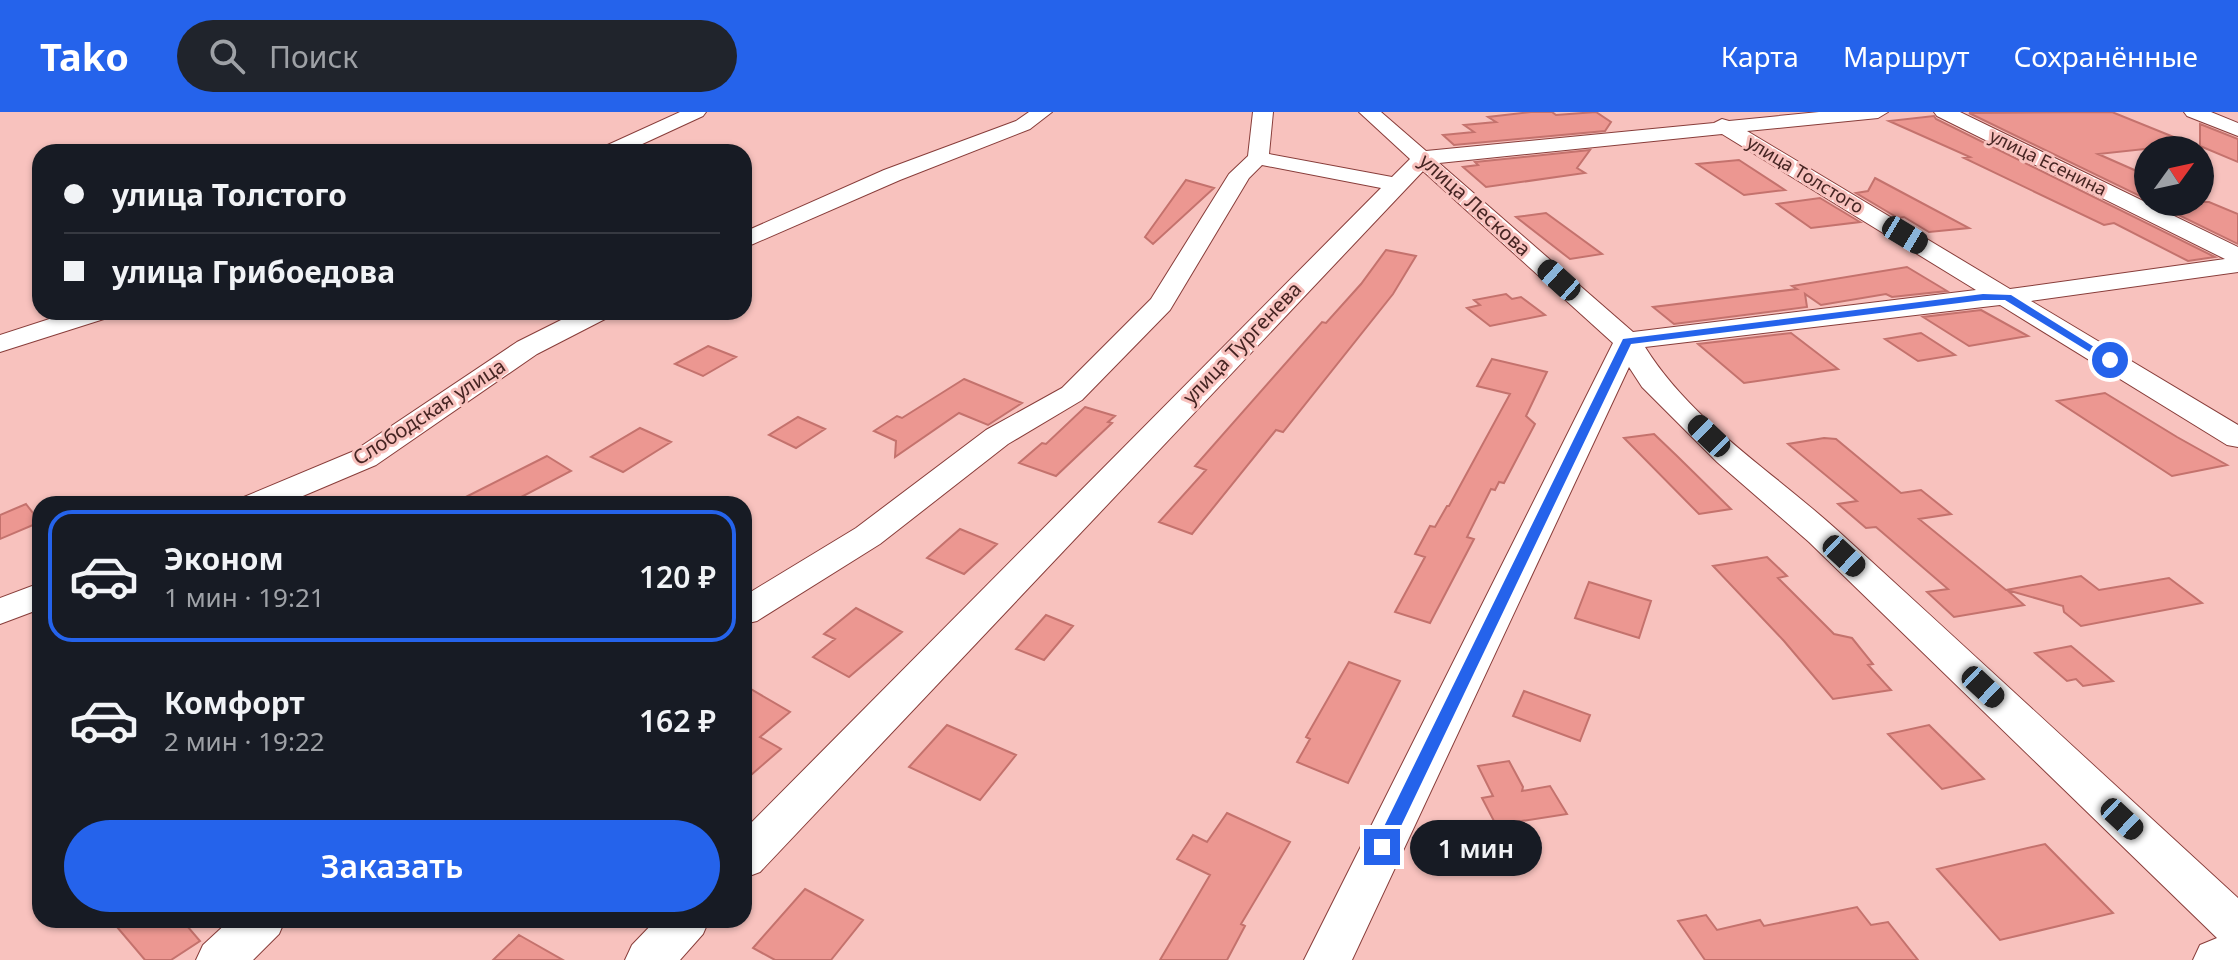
<!DOCTYPE html>
<html lang="ru">
<head>
<meta charset="utf-8">
<style>
	body { margin:0; font-family:"Noto Sans",sans-serif; background:#20242c; color:#f1f3f6; height:100vh; display:flex; flex-direction:column; font-size:30px; white-space:nowrap }
	* { box-sizing:border-box; margin:0 }
	p { font-size:26px; color:#9ea1a6 }
	.icon { flex:none; width:44px; height:44px; fill:none; stroke:currentColor; stroke-width:2; stroke-linecap:round; stroke-linejoin:round }
	.map { position:relative; flex:1; overflow:hidden }
	.drawer { position:absolute; left:32px; top:384px; width:720px; height:432px; display:flex; flex-direction:column; background:#171b24; border-radius:24px; box-shadow:0 2px 6px #0004 }
	.drawer>* { flex:none }
	.banner { position:absolute; left:32px; top:32px; width:720px; height:176px; border-radius:24px; box-shadow:0 2px 6px #0004; display:grid; align-content:center; height:176px; padding:0 32px; background:#171b24 }
	.needle { width:52px; rotate:57deg }
	.buttons { position:absolute; left:2134px; top:24px; display:grid; gap:16px }
	.buttons a { display:grid; place-items:center; width:80px; height:80px; border-radius:50%; background:#171b24; box-shadow:0 2px 6px #0004; font-size:40px }
	.end { position:absolute; width:36px; height:36px; margin:-18px; border:10px solid #2563eb; background:#fff; box-shadow:0 0 0 4px #fff }
	.from { border-radius:50% }
	.bubble { position:absolute; height:56px; border-radius:28px; background:#171b24; box-shadow:0 2px 6px #0004; font-size:26px; font-weight:600; line-height:56px; text-align:center }
	.car { position:absolute; width:24px; height:48px; margin:-24px -12px; border-radius:10px; box-shadow:0 0 6px 2px #0007; background:linear-gradient(#222 24%,#8ab4d8 0 40%,#222 0 76%,#8ab4d8 0 86%,#222 0) }
	.banner b { display:flex; align-items:center; gap:28px; height:76px; font-size:30px }
	.banner b+b { border-top:2px solid #363941 }
	.banner i { width:20px; height:20px; background:#f1f3f6 }
	ul { padding:14px 0 0; list-style:none }
	li { display:flex; align-items:center; gap:24px; height:132px; margin:0 16px 12px; padding:0 16px; border:4px solid transparent; border-radius:24px }
	li div { flex:1 }
	li b { display:block; font-size:30px }
	li em { font-style:normal; font-weight:600 }
	li.active { border-color:#2563eb }
	li>.icon { width:72px; height:72px; stroke-width:1.5 }
	.action { display:flex; gap:16px; margin-top:auto; padding:16px 32px }
	.action a { flex:1; height:92px; border-radius:48px; background:#2563eb; color:#fff; font-size:32px; font-weight:600; line-height:92px; text-align:center }
	header { display:flex; align-items:center; gap:48px; box-sizing:border-box; height:112px; padding:0 40px; background:#2563eb; color:#fff }
	header strong { font-size:38px }
	nav { display:flex; gap:44px; margin-inline-start:auto; font-size:28px }
	.search { width:560px; height:72px; background:#20242c; display:flex; align-items:center; gap:20px; box-sizing:border-box; padding:0 28px; border-radius:44px; color:#9ea1a6; font-size:30px }
	.map>svg:first-child { display:block }
	.building { fill:#ec9791; stroke:#c4726d; stroke-width:2 }
	.lines { fill:none; stroke-linecap:round; stroke-linejoin:round }
	.minor-casing { stroke:#883d3a; stroke-width:2 }
	.minor { fill:#fff; fill-rule:evenodd }
	.route { fill:#2563eb }
	.labels { text-anchor:middle; stroke-width:6; stroke-linejoin:round; paint-order:stroke }
	.far-street-label { font-size:18px; fill:#462523; stroke:#f8c2be }
	.street-label { font-size:20px; fill:#462523; stroke:#f8c2be }
</style>
</head>
<body>
<header>
<strong>Tako</strong>
<div class="search"><svg class="icon" aria-label="search" viewBox="0 0 24 24"><circle cx="10" cy="10" r="6"/><path d="M15 15l6 6"/></svg>Поиск</div>
<nav><a>Карта</a><a>Маршрут</a><a>Сохранённые</a></nav>
</header>
<div class="map">
<svg width="2238" height="848" viewBox="0 0 2238 848">
	<rect width="100%" height="100%" fill="#f8c2be"/>
	<path class="building" d="M1531,0h21l4,3 40,-3 15,10 -6,9 -151,14 -11,-10 31,-3 -10,-7 32,-3 -8,-5z
		M2112,0l79,32 -93,10 50,22v24l-179,-87z
		M1934,4l2,3 279,138 -27,4 -74,-38 -10,2 -140,-67 6,-1 -81,-36z
		M2200,12l38,15v23l-38,-16z
		M1590,38l-13,18 8,5 -99,14 -23,-20 15,-2 -3,-3z
		M1739,48l46,30 -41,5 -47,-31z
		M1875,66l30,16 64,34 -40,4 -25,-15 -6,1 -42,-25 12,-2z
		M1186,68l28,8 -61,56 -8,-7z
		M1820,86l40,24 -49,6 -34,-24z
		M2152,90h57l29,12v30z
		M1546,101l56,41 -32,5 -54,-42z
		M1386,138l30,6 -23,38 -110,138 -7,-2 -84,104 -33,-12 47,-52 -11,-4 127,-144 4,1 35,-39z
		M1907,155l40,24 -55,6 -6,-3 -65,11 -16,-11 2,13 -133,17 -21,-17 144,-18 -5,-3z
		M1506,182l6,5 9,-2 24,18 -55,11 -23,-18 13,-3 -6,-5z
		M1981,198l47,26 -59,10 -46,-29z
		M1791,221l47,36 -94,14 -46,-39z
		M1921,221l34,22 -37,6 -33,-22z
		M708,234l28,11 -33,19 -28,-12z
		M1492,247l55,13 -21,44 9,8 -31,59 -5,-1 -4,8 -4,-1 -24,48 7,2 -44,84 -35,-11 30,-55 -10,-3 15,-28 5,1 12,-21h2l61,-112 -33,-8z
		M964,267l58,24 -34,22 -29,-12 -64,44 1,-16 -22,-10 23,-15 5,2z
		M2105,281l72,44 50,28 -55,11 -115,-75z
		M1085,295l30,9 -7,6 4,1 -56,53 -37,-13 23,-20 4,1z
		M798,305l27,12 -29,19 -27,-13z
		M640,316l31,14 -48,30 -32,-15z
		M1654,322l23,22 54,53 -32,5 -75,-76z
		M1824,326l12,1 65,54 20,-3 30,24 -32,5 87,71 75,-14 18,14 70,-12 33,25 -121,23 -17,-14 -1,-6 -56,-16 17,15 -70,12 -27,-25 21,-3 -72,-62 -10,1 -28,-24 19,-3 -69,-57z
		M547,344l24,15 -63,33h-56z
		M26,392l14,18 -40,17v-24z
		M960,417l37,15 -33,30 -37,-16z
		M1767,445l20,19 -9,2 56,56 18,4 21,26 -5,1 23,25 -58,9 -49,-58 -71,-75z
		M1589,470l62,19 -12,37 -64,-20z
		M856,496l46,24 -53,45 -36,-20 22,-18 -11,-5z
		M1046,503l27,11 -29,34 -28,-11z
		M2071,534l42,35 -30,5 -7,-7 -9,2 -32,-28z
		M1349,550l51,19 -52,102 -51,-21 13,-23 -4,-2z
		M744,573l46,27 -30,25 21,12 -37,32z
		M1524,579l66,24 -10,26 -67,-25z
		M947,613l69,30 -36,45 -71,-33z
		M1929,613l55,54 -42,10 -54,-55z
		M1509,649l14,26 -1,4 28,-5 17,28 -71,11 -14,-27 11,-2 -15,-30z
		M1227,701l63,29 -49,82 4,2 -18,34h-67l50,-85 -33,-16 16,-24 14,7z
		M2045,732l68,69 -113,27 -63,-71z
		M805,777l58,31 -32,40h-56l-22,-12z
		M1857,795l14,18 17,-3 30,38h-213l-27,-39 28,-6 11,15 43,-10 4,6z
		M111,808h71l18,21 -29,19h-26z
		M519,823l44,25h-70z"/>
	<g class="lines">
		<defs>
			<path id="minor" d="M680,0h26l-3,4 -78,36h-28l4,-4z
				M1029,0h23l-22,17 -130,51 -156,68v-16l140,-62 132,-49z
				M1253,0h20l-4,42 123,23 18,-18 -51,-47h22l45,39 288,-28 8,-4 7,2 90,-9h69l-10,6 -131,13 263,158 215,-30 -288,-143 -3,-4h26l278,135v25l-207,29 207,124v22l-11,-2 -227,-140 -355,42c47,75 127,124 192,183 134,122 267,245 401,368v62h-45l7,-15 17,-7 -408,-396 -92,-80 -75,-75 -13,-20 -277,593h-48l309,-617 -190,-172 -663,701 -16,6v-48l637,-642 -119,-23 -13,13 -79,132 -88,90 -74,44 -128,100 -123,77 -13,3v-28l112,-68 130,-98 76,-42 89,-89 78,-125 19,-18zM1722,22l254,156 -343,42 -194,-169z
				M2184,0h27l27,11v13l-51,-20z
				M71,200h40l-4,6 -107,34v-17z
				M577,200h34l-4,6 -70,36 -161,111 -92,39h-44l4,-7 110,-46 163,-109z
				M40,471v26l-40,15v-26z
				M230,808h55l-6,14 -26,26h-57l7,-15z
				M656,808h53l-6,14 -23,26h-55l7,-15z"/>
		</defs>
		<use href="#minor" class="minor-casing"/>
		<use href="#minor" class="minor"/>
	</g>
	<path class="route" d="M1983,182l28,1 104,65 -9,2 -101,-62h-22l-352,44 -240,503 -3,5h-12l-2,-5 249,-508z"/>
	<g class="labels">
		<g class="far-street-label">
			<text transform="translate(2048 51) rotate(26)" y="6">улица Есенина</text>
			<text transform="translate(1805 63) rotate(31)" y="6">улица Толстого</text>
		</g>
		<g class="street-label">
			<text transform="translate(1475 93) rotate(42)" y="7">улица Лескова</text>
			<text transform="translate(1242 231) rotate(-46)" y="7">улица Тургенева</text>
			<text transform="translate(429 300) rotate(-33)" y="7">Слободская улица</text>
		</g>
	</g>
</svg>
<div class="buttons">
<a><svg class="needle" viewBox="-14 -14 28 28"><path d="M0-13l5 13h-10z" fill="#e53935"/><path d="M0 13l5-13h-10z" fill="#9ea1a6"/></svg></a>
</div>
<i class="end from" style="left:2110px;top:248px"></i>
<i class="end" style="left:1382px;top:735px"></i>
<div class="bubble" style="left:1410px;top:708px;width:132px">1 мин</div>
<i class="car" style="left:1905px;top:123px;rotate:121deg"></i>
<i class="car" style="left:1559px;top:168px;rotate:312deg"></i>
<i class="car" style="left:1709px;top:324px;rotate:314deg"></i>
<i class="car" style="left:1844px;top:444px;rotate:133deg"></i>
<i class="car" style="left:1983px;top:575px;rotate:133deg"></i>
<i class="car" style="left:2122px;top:707px;rotate:133deg"></i>
<div class="banner">
<b><i class="from"></i>улица Толстого</b>
<b><i></i>улица Грибоедова</b>
</div>
<section class="drawer">
<ul>
<li class="active"><svg class="icon" aria-label="car" viewBox="0 0 24 24"><path d="M5 17H2v-5l4-1 3-4h7l3 4 3 1v5h-3M9 17h6M6 11h13"/><circle cx="7" cy="17" r="2"/><circle cx="17" cy="17" r="2"/></svg><div><b>Эконом</b><p>1 мин · 19:21</p></div><em>120 ₽</em></li>
<li><svg class="icon" aria-label="car" viewBox="0 0 24 24"><path d="M5 17H2v-5l4-1 3-4h7l3 4 3 1v5h-3M9 17h6M6 11h13"/><circle cx="7" cy="17" r="2"/><circle cx="17" cy="17" r="2"/></svg><div><b>Комфорт</b><p>2 мин · 19:22</p></div><em>162 ₽</em></li>
</ul>
<div class="action"><a>Заказать</a></div>
</section>
</div>
</body>
</html>
